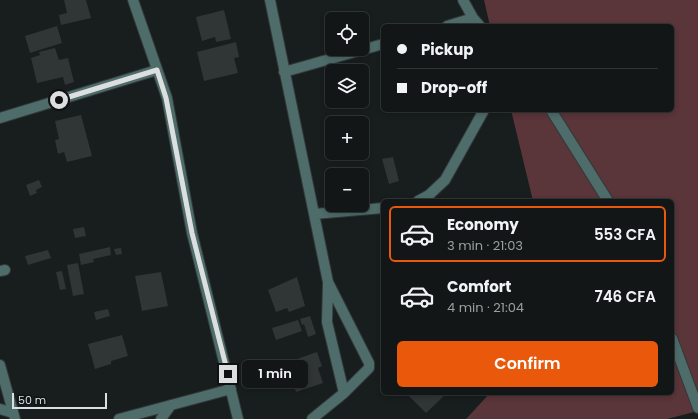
<!DOCTYPE html>
<html lang="en">
<head>
<meta charset="utf-8">
<style>
	body { margin:0; font-family:Poppins,sans-serif; background:#1b1f1f; color:#f1f3f6; height:100vh; display:flex; flex-direction:column; font-size:15px; white-space:nowrap }
	* { box-sizing:border-box; margin:0 }
	p { font-size:13px; color:#9c9fa1 }
	.icon { flex:none; width:22px; height:22px; fill:none; stroke:currentColor; stroke-width:2; stroke-linecap:round; stroke-linejoin:round }
	.map { position:relative; flex:1; overflow:hidden }
	.drawer { position:absolute; left:381px; top:199px; width:293px; height:196px; display:flex; flex-direction:column; background:#121616; border-radius:6px; box-shadow:0 2px 6px #0003,0 0 0 1px #313535 }
	.drawer>* { flex:none }
	.banner { position:absolute; left:381px; top:24px; width:293px; height:88px; border-radius:6px; box-shadow:0 2px 6px #0003,0 0 0 1px #313535; display:grid; align-content:center; height:88px; padding:0 16px; background:#121616 }
	.buttons { position:absolute; left:325px; top:12px; display:grid; gap:8px }
	.buttons a { display:grid; place-items:center; width:44px; height:44px; border-radius:6px; background:#121616; box-shadow:0 2px 6px #0003,0 0 0 1px #313535; font-size:20px }
	.scale { position:absolute; left:12px; bottom:10px; width:95px; box-sizing:border-box; padding-left:4px; border:2px solid #dcdfdf; border-top:0; font-size:11px; line-height:14px; white-space:nowrap; color:#dcdfdf; -webkit-text-stroke:3px #0f1414; paint-order:stroke }
	.end { position:absolute; width:18px; height:18px; margin:-9px; border:5px solid #dcdfdf; background:#111; box-shadow:0 0 0 2px #111 }
	.from { border-radius:50% }
	.bubble { position:absolute; height:28px; border-radius:6px; background:#121616; box-shadow:0 2px 6px #0003,0 0 0 1px #313535; font-size:13px; font-weight:600; line-height:28px; text-align:center }
	.banner b { display:flex; align-items:center; gap:14px; height:38px; font-size:15px }
	.banner b+b { border-top:1px solid #313535 }
	.banner i { width:10px; height:10px; background:#f1f3f6 }
	ul { padding:7px 0 0; list-style:none }
	li { display:flex; align-items:center; gap:12px; height:56px; margin:0 8px 6px; padding:0 8px; border:2px solid transparent; border-radius:6px }
	li div { flex:1 }
	li b { display:block; font-size:15px }
	li em { font-style:normal; font-weight:600 }
	li.selected { border-color:#ea580c }
	li>.icon { width:36px; height:36px; stroke-width:1.5 }
	.primary-button { display:flex; gap:8px; margin-top:auto; padding:8px 16px }
	.primary-button a { flex:1; height:46px; border-radius:6px; background:#ea580c; color:#fff; font-size:16px; font-weight:600; line-height:46px; text-align:center }
	.map>svg:first-child { display:block }
	.green { fill:#5a3539 }
	.building { fill:#303535 }
	.lines { fill:none; stroke-linecap:round; stroke-linejoin:round }
	.minor-casing { stroke:#333838; stroke-width:12 }
	.minor { stroke:#4d6c6a; stroke-width:10 }
	.route { stroke:#dcdfdf; stroke-width:5 }
</style>
</head>
<body>
<div class="map">
<svg width="698" height="419" viewBox="0 0 698 419">
	<rect width="100%" height="100%" fill="#181d1d"/>
	<path class="green" d="M484,0h214v411l-31,8h-201l24,-26h182v-192h-139l-22,-91h161v-84h-182z"/>
	<path class="building" d="M64,0h22l5,18 -30,7 -2,-10 8,-2z
		M224,10l7,29 -15,3 -1,-5 -13,4 -6,-24z
		M57,26l5,17 -32,10 -5,-17z
		M236,42l3,15 -5,1 4,15 -34,8 -7,-29z
		M55,48l4,12 9,-2 6,24 -9,3 -2,-8 -26,6 -6,-25 9,-3 -1,-3z
		M81,115l11,41 -25,6 -3,-10 -6,2 -3,-14 4,-1 -4,-18z
		M393,157l6,24 -10,3 -7,-25z
		M39,180l3,7 -6,3 1,3 -7,3 -4,-11z
		M84,227l2,9 -11,2 -2,-9z
		M110,247l1,8 -18,4 1,3 -13,3 -2,-11z
		M121,248l1,6 -6,1 -2,-6z
		M48,250l3,8 -23,7 -3,-9z
		M78,263l6,31 -11,2 -6,-31z
		M62,271l4,18 -6,1 -4,-18z
		M161,272l7,34 -26,5 -7,-35z
		M297,277l8,29 -16,6 -2,-4 -11,4 -8,-22z
		M108,309l2,7 -14,4 -2,-8z
		M310,316l6,18 -8,3 -4,-13 -2,1 -2,-6z
		M298,320l4,11 -26,9 -4,-12z
		M122,335l6,21 -17,5v3l-16,5 -7,-25z
		M317,352l5,14 -4,2 5,15 -27,9 -2,-6 8,-3 -8,-23z
		M294,367l5,14 -7,2 -5,-14z
		M406,393h41l-21,20z"/>
	<g class="lines">
		<defs>
			<path id="minor" d="M133,0l34,98 25,135 46,186
				M270,0l58,282 41,81v5l-25,25 -32,26
				M463,0l10,18 7,8
				M447,26l26,-8
				M284,72l99,-28
				M551,110l57,91
				M0,118l157,-48
				M418,201l11,-6 16,-15 39,-70
				M314,214l69,-6
				M0,271l5,-1
				M328,284l-1,38 17,71
				M672,338l26,70
				M0,365l15,54
				M0,409l13,4
				M119,419l112,-30
				M161,419l10,-14"/>
		</defs>
		<use href="#minor" class="minor-casing"/>
		<use href="#minor" class="minor"/>
	</g>
	<g class="lines">
		<path class="route" d="M59,100l98,-30 9,28 26,135 36,141"/>
	</g>
</svg>
<div class="buttons">
<a><svg class="icon" aria-label="locate" viewBox="0 0 24 24"><circle cx="12" cy="12" r="6"/><path d="M12 2v4M12 18v4M2 12h4M18 12h4"/></svg></a>
<a><svg class="icon" aria-label="layers" viewBox="0 0 24 24"><path d="M12 4l9 5-9 5-9-5zM3 14l9 5 9-5"/></svg></a>
<a>+</a>
<a>−</a>
</div>
<div class="scale">50 m</div>
<i class="end from" style="left:59px;top:100px"></i>
<i class="end" style="left:228px;top:374px"></i>
<div class="bubble" style="left:242px;top:360px;width:66px">1 min</div>
<div class="banner">
<b><i class="from"></i>Pickup</b>
<b><i></i>Drop-off</b>
</div>
<section class="drawer">
<ul>
<li class="selected"><svg class="icon" aria-label="car" viewBox="0 0 24 24"><path d="M5 17H2v-5l4-1 3-4h7l3 4 3 1v5h-3M9 17h6M6 11h13"/><circle cx="7" cy="17" r="2"/><circle cx="17" cy="17" r="2"/></svg><div><b>Economy</b><p>3 min · 21:03</p></div><em>553 CFA</em></li>
<li><svg class="icon" aria-label="car" viewBox="0 0 24 24"><path d="M5 17H2v-5l4-1 3-4h7l3 4 3 1v5h-3M9 17h6M6 11h13"/><circle cx="7" cy="17" r="2"/><circle cx="17" cy="17" r="2"/></svg><div><b>Comfort</b><p>4 min · 21:04</p></div><em>746 CFA</em></li>
</ul>
<div class="primary-button"><a>Confirm</a></div>
</section>
</div>
</body>
</html>
